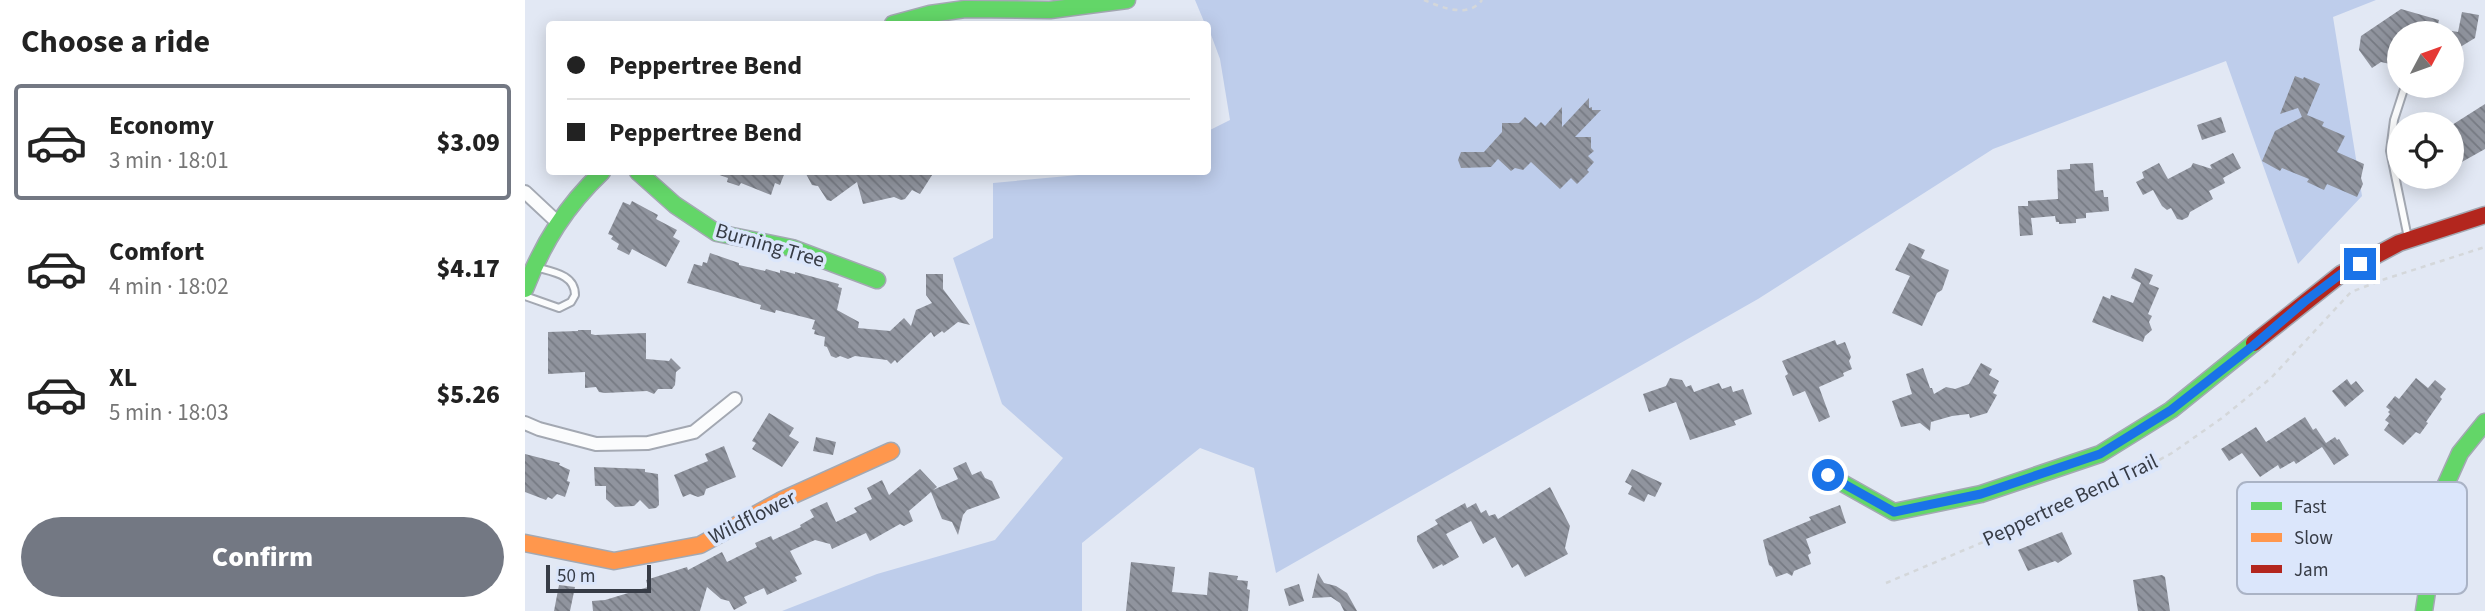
<!DOCTYPE html>
<html lang="en">
<head>
<meta charset="utf-8">
<style>
	body { margin:0; font-family:"Source Sans 3",sans-serif; background:#f6f6f6; color:#222; height:100vh; display:flex; flex-direction:column; font-size:26px; white-space:nowrap }
	* { box-sizing:border-box; margin:0 }
	p { font-size:23px; color:#767676 }
	.icon { flex:none; width:38px; height:38px; fill:none; stroke:currentColor; stroke-width:2; stroke-linecap:round; stroke-linejoin:round }
	.map { position:relative; flex:1; overflow:hidden }
	.details { display:flex; flex-direction:column; background:#fff; width:525px }
	.details>* { flex:none }
	.guide { position:absolute; left:21px; top:21px; width:665px; height:154px; border-radius:7px; box-shadow:0 4px 18px #0003; display:grid; align-content:center; height:154px; padding:0 21px; background:#fff }
	.needle { width:46px; rotate:49deg }
	.fabs { position:absolute; left:1862px; top:21px; display:grid; gap:14px }
	.fabs a { display:grid; place-items:center; width:77px; height:77px; border-radius:50%; background:#fff; box-shadow:0 4px 18px #0003; font-size:35px }
	.scale { position:absolute; left:21px; bottom:18px; width:105px; box-sizing:border-box; padding-left:7px; border:4px solid #373c46; border-top:0; font-size:19px; line-height:24px; white-space:nowrap; color:#373c46; -webkit-text-stroke:5px #dbe6fb; paint-order:stroke }
	.end { position:absolute; width:32px; height:32px; margin:-16px; border:9px solid #1a73e8; background:#fff; box-shadow:0 0 0 4px #fff }
	.from { border-radius:50% }
	.guide b { display:flex; align-items:center; gap:24px; height:66px; font-size:26px }
	.guide b+b { border-top:2px solid #e0e0e0 }
	.guide i { width:18px; height:18px; background:#222 }
	ul { padding:0; list-style:none }
	li { display:flex; align-items:center; gap:21px; height:116px; margin:0 14px 10px; padding:0 7px; border:4px solid transparent; border-radius:7px }
	li div { flex:1 }
	li b { display:block; font-size:26px }
	li em { font-style:normal; font-weight:800 }
	li.active { border-color:#737883 }
	li>.icon { width:63px; height:63px; stroke-width:1.5 }
	h2 { padding:0 21px; font-size:32px; line-height:84px }
	.action { display:flex; gap:14px; margin-top:auto; padding:14px 21px }
	.action a { flex:1; height:80px; border-radius:42px; background:#737883; color:#fff; font-size:28px; font-weight:800; line-height:80px; text-align:center }
	main { display:flex; flex:1; min-height:0 }
	.map>svg:first-child { display:block }
	.green { fill:#becdeb }
	.building { fill:url(#building-back-hatch) }
	.lines { fill:none; stroke-linecap:round; stroke-linejoin:round }
	.lane-casing { stroke:#a3a8b2; stroke-width:10 }
	.street-casing { stroke:#a3a8b2; stroke-width:16 }
	.fast-casing { stroke:#a3a8b2; stroke-width:19 }
	.slow-casing { stroke:#a3a8b2; stroke-width:19 }
	.jam-casing { stroke:#a3a8b2; stroke-width:19 }
	.path { stroke:#d4d7da; stroke-width:2.5; stroke-dasharray:5 5; stroke-linecap:butt }
	.lane { stroke:#fbfcfd; stroke-width:6 }
	.street { stroke:#fbfcfd; stroke-width:12 }
	.fast { stroke:#63d668; stroke-width:16 }
	.slow { stroke:#ff974d; stroke-width:16 }
	.jam { stroke:#b3261e; stroke-width:16 }
	.route { stroke:#1a73e8; stroke-width:9 }
	.labels { text-anchor:middle; stroke-width:7; stroke-linejoin:round; paint-order:stroke }
	.street-label { font-size:21px; fill:#373c46; stroke:#dbe6fb }
	.key { fill:#dbe6fb; stroke:#aab3c5; stroke-width:2 }
	.key-label { font-size:19px; fill:#373c46 }
</style>
</head>
<body>
<main>
<section class="details">
<h2>Choose a ride</h2>
<ul>
<li class="active"><svg class="icon" aria-label="car" viewBox="0 0 24 24"><path d="M5 17H2v-5l4-1 3-4h7l3 4 3 1v5h-3M9 17h6M6 11h13"/><circle cx="7" cy="17" r="2"/><circle cx="17" cy="17" r="2"/></svg><div><b>Economy</b><p>3 min · 18:01</p></div><em>$3.09</em></li>
<li><svg class="icon" aria-label="car" viewBox="0 0 24 24"><path d="M5 17H2v-5l4-1 3-4h7l3 4 3 1v5h-3M9 17h6M6 11h13"/><circle cx="7" cy="17" r="2"/><circle cx="17" cy="17" r="2"/></svg><div><b>Comfort</b><p>4 min · 18:02</p></div><em>$4.17</em></li>
<li><svg class="icon" aria-label="car" viewBox="0 0 24 24"><path d="M5 17H2v-5l4-1 3-4h7l3 4 3 1v5h-3M9 17h6M6 11h13"/><circle cx="7" cy="17" r="2"/><circle cx="17" cy="17" r="2"/></svg><div><b>XL</b><p>5 min · 18:03</p></div><em>$5.26</em></li>
</ul>
<div class="action"><a>Confirm</a></div>
</section>
<div class="map">
<svg width="1960" height="611" viewBox="0 0 1960 611">
	<defs>
		<pattern id="building-back-hatch" width="6" height="6" patternUnits="userSpaceOnUse" patternTransform="scale(1.75)"><rect width="6" height="6" fill="#90949e"/><path d="M-1 5l2 2M0 0l6 6M5-1l2 2" fill="none" stroke="#767a83"/></pattern>
	</defs>
	<rect width="100%" height="100%" fill="#e2e8f4"/>
	<path class="green" d="M670,0h1181l-43,17 29,179 -64,68 -72,-203 -233,88 -235,150 -482,274 -22,-105 -54,-20 -118,95v68h-300l95,-37 118,-34 68,-82 -61,-54 -49,-146 40,-20v-55l118,-11h96l1,-41 22,-11 -10,-61 -13,-35h-2z"/>
	<path class="building" d="M1876,9l38,11 -3,13h-37v16l-7,3 -2,12 -9,-2 -9,6 -13,-18 2,-14z
		M1937,12l17,3 -4,23 -23,14v-21l6,1z
		M1770,76l8,3 1,-2 16,7 -13,31 17,7 -2,4 23,10 -8,16 27,12 -3,14 2,6 -6,13 -30,-13 -3,6 -17,-8 2,-3 -27,-11 -2,3 -18,-10 13,-30 27,-14 -4,-9 -18,6z
		M1064,98v10l3,-1v3h9l-26,27h16v11l3,3 -6,5 6,6 -7,8 2,2 -12,12 -6,-6 -11,11 -29,-27 -8,8 -8,-2 -4,3 -13,-12 -7,8 -30,1 -3,-8 3,-8h23l18,-20v-9h17l6,-6 11,10 5,-5 4,4 17,-19v20z
		M1960,104v45l-25,14 -8,-11 5,-6 -5,-6v-15z
		M1696,117l5,15 -24,8 -5,-15z
		M1708,153l8,15 -18,10 2,5 -16,8 4,8 -23,13 -2,5 -6,3 -5,-1 -6,-11 -4,2 -5,-4 -9,-16 -10,5 -7,-13 8,-4 -2,-6 17,-9 9,16 23,-12 2,-4 19,6 -2,-4z
		M1568,163l2,28 8,-1 1,7h4l1,14 -23,2v5l-10,1v4l-17,1v-2h-3l-1,-6 -24,2 2,17 -13,1 -2,-30h10v-5l30,-2 -1,-29 13,-1v-5z
		M189,172h71l-5,13 -5,-2 -4,12 -30,-12 -2,3 -12,-4 1,-4 -14,-5z
		M280,172h129l-14,22 -8,-4 -7,9 -4,1 -7,-3 -31,7 -6,-22 -26,19 -4,-1 -9,-14 -6,-1z
		M107,201l26,14 -2,4 21,11 -4,7 7,4 -14,26 -34,-18 -3,6 -12,-6 2,-5 -8,-5 2,-3 -5,-2 15,-32 7,3z
		M1384,243l16,7 -4,8 28,12 -7,20 -5,3 -15,33 -30,-13 18,-37 -15,-6z
		M185,253l29,10v2l26,6 1,-2 14,4v-3l15,4v-2l44,12 -1,3 4,1 -5,22 22,12 -1,6 32,3 14,-13 7,8 5,-16 16,-7 -6,-8v-21h17v15l27,36 -12,-3 -14,11 -2,-2 -8,6 -3,-5 -34,31 -2,-3 -4,4 -4,-4 -32,-4 -7,3 -8,-3 -4,2 -5,-2 -4,-9 -3,-1 1,-9 -11,-3 1,-4 -3,-1 3,-9 -39,-10 -1,3 -15,-4 1,-4 -74,-22 7,-19 8,2 1,-4 4,1z
		M1610,268l18,7 -4,9 10,4 -11,26 4,2 -3,6 3,8 -7,6 -2,6 -51,-20 11,-26 7,3 1,-4 22,8 8,-20 -10,-5z
		M53,330h13v4l4,1 51,-2v26l23,2 2,-3 10,10 -5,4 -1,13 -3,4h-14l-4,5 -7,-3 -42,2 -6,-1 -3,-5 -11,1v-16l-37,2v-42l30,-1z
		M1310,340l2,5 8,-3 6,15 -2,4 3,8 -9,4 1,3 -25,11 11,30 -11,5 -14,-31 -12,5 -8,-20 3,-2 -6,-13z
		M1456,363l11,6 -3,6 10,6 -6,12 4,2 -10,18 -17,5 -1,-4 -17,2 -21,6 -1,9 -10,-8 -19,4 -9,-26 20,-7 -6,-20 17,-6 7,20h2l2,6 12,-7 9,2 14,-5z
		M1145,378l12,2 4,7 5,-2 3,7 25,-9 3,6 9,-3 2,6 10,-3 9,25 -18,7 2,4 -46,15 -14,-38 -27,10 -6,-18 23,-8z
		M1891,378l12,10 7,-8 11,9 -6,8 2,2 -16,23 2,1 -8,11 -4,-2 -13,13 -19,-15 5,-7 -4,-3 5,-6 -2,-2 2,-2 -4,-3 9,-11 4,3z
		M1822,379l4,6 5,-4 8,10 -19,16 -13,-16z
		M244,413l25,15 -5,8 10,6 -17,25 -30,-18 4,-6 -4,-2z
		M1780,417l8,13 3,-2 10,15 9,-6 2,3 2,-1 10,16 -15,10 -12,-18 -26,17 -2,-3 -14,8 -2,-4 -18,12 -18,-24 -13,8 -8,-12 35,-22 10,15z
		M291,437l20,5 -3,13 -20,-4z
		M199,446l12,31 -30,12 -2,6 -6,2 -8,-3 -7,3 -9,-22 34,-14 -3,-7z
		M0,454l35,9 -1,2 11,5 -3,11 3,1 -5,15 -8,-3 -5,5 -4,-2 -2,3 -21,-8z
		M441,462l6,13 9,-4 4,7 7,3 8,17 -33,12 -4,5 -5,20 -6,-13 -10,-3 -11,-27 -22,19 4,10 -9,5 -4,-2 -30,17 -4,-8 -34,16 -2,-5 -15,-4 -25,11 12,23 -7,3 2,4 -30,14 -3,-7 -20,9 3,6 -13,7 -5,-9 -8,-2 -14,-12 -7,24h-107l-1,-10 13,-1 43,-13 -2,-7 41,-13 1,3 34,-18 5,10 30,-15 -2,-4 16,-7 2,4 28,-13 -1,-2 14,-8 -4,-7 17,-8 9,20 21,-10 -3,-4 18,-9 -5,-11 15,-8 7,15 31,-26 17,18 -4,3 25,-11 -5,-11z
		M69,467l51,2v3l13,2 1,31 -3,3 -7,1 -9,-9 -6,6 -19,1 -9,-8v-13h-11z
		M1107,469l30,14 -7,14 -7,-3 -4,8 -16,-8 4,-8 -7,-4z
		M1025,487l20,39 -5,22 3,6 -43,23 -7,-13 -6,4 -17,-31 -12,7 -12,-23 -25,13 13,23 -16,9 -1,-2 -9,5 -16,-28v-5l21,-12 -3,-4 30,-17 2,5 9,-5 5,10 5,-3 3,6 6,-2 3,5z
		M1315,505l6,18 -40,16 5,14 -3,2 3,9 -17,7 -2,5 -5,-3 -11,4 -4,-10 -3,-2 -6,-25 48,-20 -2,-3z
		M1537,532l10,22 -14,9 -3,-2 -27,10 -10,-21z
		M606,562l44,5 -3,25 35,3 2,-23 29,4 -1,4 11,1 -1,8 3,1 -2,21h-122z
		M793,573l6,10 12,3 11,7 10,18h-13l-4,-8 -9,-6 -19,1z
		M1637,575l3,2 5,34h-32l-5,-31z
		M774,584l5,17 -15,5 -5,-17z
		M34,585l16,2 -5,24h-16z"/>
	<g class="lines">
		<defs>
			<path id="lane" d="M1880,86l-11,34 -4,31 18,87
				M0,296l34,12 12,-6 4,-7c0,-21 -23,-23 -40,-28"/>
			<path id="street" d="M0,192l31,29
				M0,423l14,6 57,15 52,-1 46,-11 41,-33"/>
			<path id="fast" d="M368,24l37,-10 35,-5 85,1 77,-10
				M113,172l37,33 42,28 75,15 85,32
				M0,289c18,-46 41,-83 77,-117
				M1303,475l66,37 87,-18 119,-40 71,-44 83,-67
				M1899,611l18,-118 18,-40 25,-31"/>
			<path id="slow" d="M0,543l89,18 86,-16 80,-44 111,-50"/>
			<path id="jam" d="M1729,343l87,-69 58,-31 86,-28"/>
		</defs>
		<use href="#lane" class="lane-casing"/>
		<use href="#street" class="street-casing"/>
		<use href="#fast" class="fast-casing"/>
		<use href="#slow" class="slow-casing"/>
		<use href="#jam" class="jam-casing"/>
		<path class="path" d="M899,0c17,7 44,19 58,0
			M1361,583l159,-67 75,-35 52,-28 50,-35 49,-40 80,-86 34,-13 100,-32"/>
		<use href="#lane" class="lane"/>
		<use href="#street" class="street"/>
		<use href="#fast" class="fast"/>
		<use href="#slow" class="slow"/>
		<use href="#jam" class="jam"/>
	</g>
	<g class="lines">
		<path class="route" d="M1303,475l66,37 87,-18 119,-40 71,-44 83,-65 50,-43 37,-28 19,-10"/>
	</g>
	<g class="labels">
		<g class="street-label">
			<text transform="translate(245 245) rotate(16)" y="7">Burning Tree</text>
			<text transform="translate(1545 500) rotate(-25)" y="7">Peppertree Bend Trail</text>
			<text transform="translate(227 517) rotate(-27)" y="7">Wildflower</text>
		</g>
	</g>
	<rect x="1712" y="482" width="230" height="112" rx="10" class="key"/>
	<rect x="1726" y="502" width="31" height="8" fill="#63d668"/>
	<rect x="1726" y="533" width="31" height="9" fill="#ff974d"/>
	<rect x="1726" y="565" width="31" height="8" fill="#b3261e"/>
	<g class="key-label">
		<text x="1769" y="513">Fast</text>
		<text x="1769" y="544">Slow</text>
		<text x="1769" y="576">Jam</text>
	</g>
</svg>
<div class="fabs">
<a><svg class="needle" viewBox="-14 -14 28 28"><path d="M0-13l5 13h-10z" fill="#e53935"/><path d="M0 13l5-13h-10z" fill="#767676"/></svg></a>
<a><svg class="icon" aria-label="locate" viewBox="0 0 24 24"><circle cx="12" cy="12" r="6"/><path d="M12 2v4M12 18v4M2 12h4M18 12h4"/></svg></a>
</div>
<div class="scale">50 m</div>
<i class="end from" style="left:1303px;top:475px"></i>
<i class="end" style="left:1835px;top:264px"></i>
<div class="guide">
<b><i class="from"></i>Peppertree Bend</b>
<b><i></i>Peppertree Bend</b>
</div>
</div>
</main>
</body>
</html>
